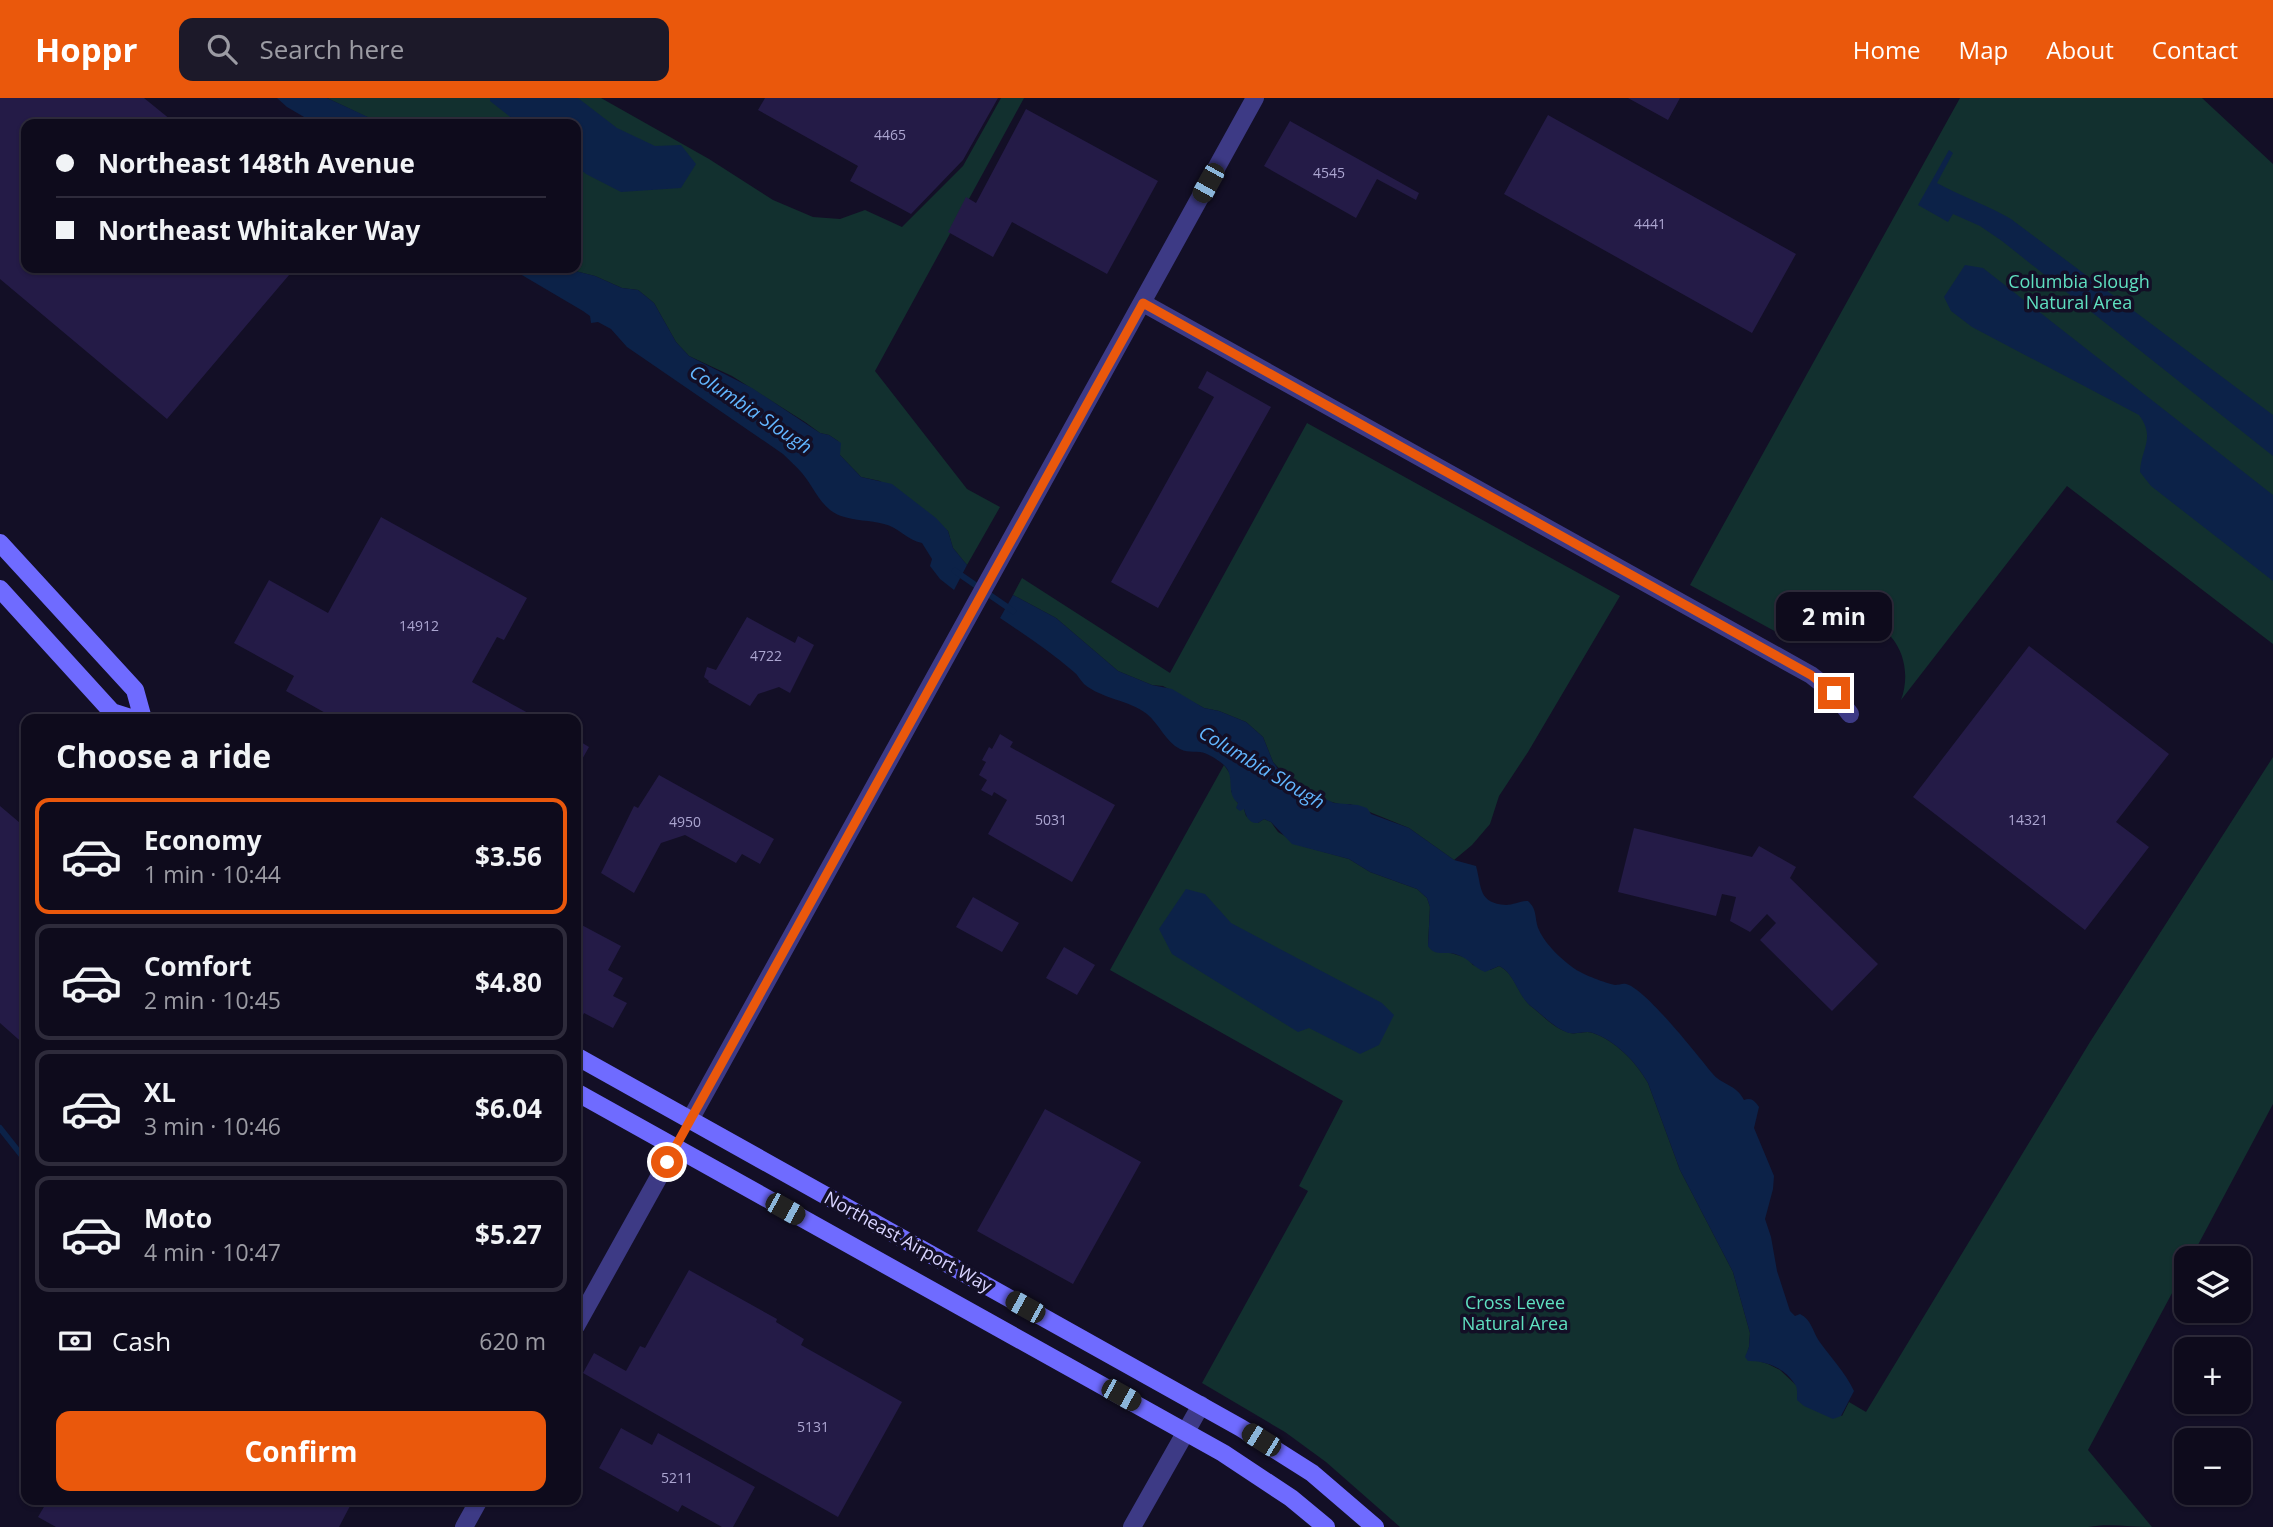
<!DOCTYPE html>
<html lang="en">
<head>
<meta charset="utf-8">
<style>
	body { margin:0; font-family:"Open Sans",sans-serif; background:#1c1929; color:#f1f3f6; height:100vh; display:flex; flex-direction:column; font-size:26px; white-space:nowrap }
	* { box-sizing:border-box; margin:0 }
	p { font-size:23px; color:#9b9ba3 }
	.icon { flex:none; width:38px; height:38px; fill:none; stroke:currentColor; stroke-width:2; stroke-linecap:round; stroke-linejoin:round }
	.map { position:relative; flex:1; overflow:hidden }
	.panel { position:absolute; left:21px; top:616px; width:560px; height:791px; display:flex; flex-direction:column; background:#0e0b1c; border-radius:14px; box-shadow:0 2px 5px #0004,0 0 0 2px #2e2b3b }
	.panel>* { flex:none }
	.banner { position:absolute; left:21px; top:21px; width:560px; height:154px; border-radius:14px; box-shadow:0 2px 5px #0004,0 0 0 2px #2e2b3b; display:grid; align-content:center; height:154px; padding:0 35px; background:#0e0b1c }
	.tools { position:absolute; left:2174px; top:1148px; display:grid; gap:14px }
	.tools a { display:grid; place-items:center; width:77px; height:77px; border-radius:14px; background:#0e0b1c; box-shadow:0 2px 5px #0004,0 0 0 2px #2e2b3b; font-size:35px }
	.end { position:absolute; width:32px; height:32px; margin:-16px; border:9px solid #ea580c; background:#fff; box-shadow:0 0 0 4px #fff }
	.from { border-radius:50% }
	.bubble { position:absolute; height:49px; border-radius:14px; background:#0e0b1c; box-shadow:0 2px 5px #0004,0 0 0 2px #2e2b3b; font-size:23px; font-weight:700; line-height:49px; text-align:center }
	.car { position:absolute; width:21px; height:42px; margin:-21px -10px; border-radius:9px; box-shadow:0 0 5px 2px #0007; background:linear-gradient(#222 24%,#8ab4d8 0 40%,#222 0 76%,#8ab4d8 0 86%,#222 0) }
	.banner b { display:flex; align-items:center; gap:24px; height:66px; font-size:26px }
	.banner b+b { border-top:2px solid #2e2b3b }
	.banner i { width:18px; height:18px; background:#f1f3f6 }
	ul { padding:0; list-style:none }
	li { display:flex; align-items:center; gap:21px; height:116px; margin:0 14px 10px; padding:0 21px; border:4px solid #2e2b3b; border-radius:14px }
	li div { flex:1 }
	li b { display:block; font-size:26px }
	li em { font-style:normal; font-weight:700 }
	li.selected { border-color:#ea580c }
	li>.icon { width:63px; height:63px; stroke-width:1.5 }
	h2 { padding:0 35px; font-size:32px; line-height:84px }
	.pay { display:flex; align-items:center; gap:18px; height:77px; padding:0 35px; font-size:26px }
	.pay p { margin-inline-start:auto }
	.button { display:flex; gap:14px; margin-top:auto; padding:14px 35px }
	.button a { flex:1; height:80px; border-radius:14px; background:#ea580c; color:#fff; font-size:28px; font-weight:700; line-height:80px; text-align:center }
	header { display:flex; align-items:center; gap:42px; box-sizing:border-box; height:98px; padding:0 35px; background:#ea580c; color:#fff }
	header strong { font-size:33px }
	nav { display:flex; gap:38px; margin-inline-start:auto; font-size:24px }
	.search { width:490px; height:63px; background:#1c1929; display:flex; align-items:center; gap:18px; box-sizing:border-box; padding:0 24px; border-radius:14px; color:#9b9ba3; font-size:26px }
	.map>svg:first-child { display:block }
	.green { fill:#12302f }
	.water { fill:#0c2248 }
	.lines { fill:none; stroke-linecap:round; stroke-linejoin:round }
	.stream { stroke:#0c2248; stroke-width:6 }
	.building { fill:#241b47 }
	.minor { stroke:#3d3a85; stroke-width:18 }
	.tertiary { stroke:#3d3a85; stroke-width:18 }
	.secondary { stroke:#6f6bff; stroke-width:18 }
	.route { stroke:#ea580c; stroke-width:9 }
	.labels { text-anchor:middle; stroke-width:7; stroke-linejoin:round; paint-order:stroke }
	.number-label { font-size:14px; fill:#aca6d1 }
	.park-label { font-size:18px; fill:#5fe0c0; stroke:#130f26 }
	.street-label { font-size:18px; fill:#d9d4ff; stroke:#130f26 }
	.water-label { font-size:19px; font-style:italic; fill:#62b6ff; stroke:#130f26 }
</style>
</head>
<body>
<header>
<strong>Hoppr</strong>
<div class="search"><svg class="icon" aria-label="search" viewBox="0 0 24 24"><circle cx="10" cy="10" r="6"/><path d="M15 15l6 6"/></svg>Search here</div>
<nav><a>Home</a><a>Map</a><a>About</a><a>Contact</a></nav>
</header>
<div class="map">
<svg width="2273" height="1429" viewBox="0 0 2273 1429">
	<rect width="100%" height="100%" fill="#130f26"/>
	<path class="green" d="M327,0h274l108,61 64,41 40,17 27,2 25,-9 37,17 61,-61 38,-68h23l-149,273 92,118 33,18 -33,58 -14,-17 -5,-17 -68,-50 -19,-4 -21,-22 -2,-14 -9,-6 -9,-2 -15,-11 -73,-46 -43,-20 -13,-14 -22,-39 -16,-13 -16,-2 -27,-12 -32,-8h13v-144h-200l-7,-6z
		M1960,0h242l71,66v480l-206,-158 -166,214c15,-40 -11,-88 -58,-78 -19,4 -30,20 -50,19l-103,-56z
		M1307,325l313,173 -92,156 -29,44 -9,28 -18,21 -18,15 -45,-32 -59,-24 -7,1 -19,-5 -34,-20 -17,-18 -10,-25 -17,-15 -27,-11 -15,-3 -41,-22 -11,-1 -34,-14 -62,-53 -43,-23 9,-17 148,95z
		M2273,659v347l-82,154h-5v9l-98,183 64,77c-20,0 -45,-4 -64,0h-688l-74,-65 -41,-30 -83,-49 106,-192 -9,-5 44,-85 -233,-131 114,-205 7,10v16l10,18h3l2,7 12,7 6,-4 7,3 7,10 24,14 47,13 21,13 47,17 10,9 3,9 -2,39 39,12 6,7 17,5 9,-4c16,7 19,30 33,41 10,8 22,21 35,25 8,4 17,-2 26,1 23,8 43,29 55,50l32,87 53,102 17,61 -1,14 -3,10 22,7 12,6 17,16 45,30 7,-14 17,10 224,-370z"/>
	<path class="water" d="M277,0h50l43,20 6,6h-60l-29,-17z
		M490,0h88l39,30 38,18 26,-1 15,19 -15,24 -60,4 -35,-18 -10,-8v-42h-57l-29,-23z
		M1949,52l4,3 -16,30c24,13 50,22 74,36l262,196v41l-271,-215 -22,-15 -27,-12 -5,8 -30,-17z
		M1965,167l18,3 290,227v86l-122,-95 -11,-14c1,-24 16,-34 -1,-57l-167,-88 -21,-16 -7,-14z
		M510,170h53l32,8 27,12 16,2 16,13 22,39 13,14 63,32 68,45 9,2 12,8 -1,12 21,22 31,7 44,34 12,13 5,17 14,17 -13,25 -14,-11 -10,-13 2,-7 -10,-16c-15,-3 -24,-16 -38,-19 -14,-4 -29,-3 -43,-8 -20,-7 -27,-29 -39,-43 -6,-7 -13,-13 -19,-19l-156,-107 -16,-18 -13,-7 -7,1 -1,-7 -7,-5z
		M1013,497l43,23 62,53 34,14 20,4 32,19 15,3 27,11 17,15 10,25 6,8 22,18 33,15 24,2 9,3 4,6 38,14 45,32 22,6c6,22 2,37 30,39 7,0 15,-4 22,-4 10,9 6,18 11,29 6,14 23,30 36,39 9,6 30,14 40,16 4,0 8,-2 11,-1 19,4 72,72 86,89 9,12 24,11 32,27 7,-3 11,1 15,7l-5,21 20,48 -1,13 -8,30 6,18 6,34 13,40 5,5 5,-2c11,5 13,18 19,27 12,17 26,31 35,50l-13,25 -8,3 -29,-13 -7,-6c0,-6 1,-13 -3,-17 -9,-15 -30,-23 -46,-22l-3,-4 4,-10 1,-14 -17,-61 -53,-102 -32,-87c-12,-21 -32,-42 -55,-50 -9,-3 -18,3 -27,-1 -12,-5 -24,-17 -34,-25 -15,-11 -17,-34 -33,-41l-14,6c-14,-6 -14,-13 -30,-18 -11,-3 -20,3 -27,-8l2,-39 -3,-9 -10,-9 -47,-17 -21,-13 -57,-15 -21,-22 -7,-3 -6,4c-9,1 -12,-7 -14,-14l-4,2 -4,-3 2,-5c-13,-10 -2,-27 -14,-38 -6,-5 -16,-12 -24,-13 -7,-1 -13,1 -20,-3 -14,-7 -21,-25 -33,-35 -18,-14 -45,-15 -63,-30 -4,-4 -6,-9 -10,-12 -23,-20 -49,-37 -74,-54z
		M1186,791l19,5 26,29 151,80 12,12 -15,30 -19,9 -51,-26 -11,4 -126,-78 -13,-25z"/>
	<g class="lines">
		<path class="stream" d="M955,473l58,40
			M0,1030l26,33"/>
	</g>
	<path class="building" d="M0,0h144l32,26h-150v144h269l-128,151 -167,-140z
		M765,0h233l-35,62 -52,54 -61,-33 8,-15 -100,-56z
		M1628,0h52l-12,22z
		M1026,11l132,72 -51,93 -95,-52 -19,35 -45,-25 18,-35 10,6z
		M1548,17l248,139 -44,79 -248,-139z
		M1290,23l129,72 -3,7 -39,-21 -21,39 -92,-52z
		M1207,273l64,36 -113,201 -47,-26 103,-185 -16,-9z
		M381,419l146,81 -23,42 -7,-3 -25,45 67,37h-212l2,-4 -43,-24 8,-15 -60,-33 35,-63 59,33z
		M747,519l48,26 3,-7 16,9 -24,48 -11,-6 -21,7 -8,12 -42,-24 1,-1 -5,-4 3,-10 9,3z
		M2029,548l140,108 -53,68 33,25 -64,83 -172,-133z
		M1000,636l13,8 -3,5 105,58 -43,77 -84,-48 19,-34 -13,-8 -2,4 -11,-6 6,-10 -8,-5 7,-13 -4,-2 7,-13 3,2z
		M576,641l13,8 -13,23z
		M659,677l115,64 -14,25 -18,-10 -6,9 -51,-28 -24,8 -27,50 -33,-20 33,-67 4,2z
		M0,708l26,22v218l-26,-23z
		M1634,730l118,29 7,-11 37,21 -6,11 88,86 -46,47 -72,-71 16,-17 -9,-9 -17,18 -20,-11 6,-24 -14,-3 -6,22 -98,-24z
		M973,799l46,26 -17,29 -46,-25z
		M576,824l45,24 -13,24 15,8 -10,18 14,7 -14,25 -29,-15 -1,2 -7,-4z
		M1064,849l31,18 -18,30 -31,-17z
		M1045,1011l96,53 -68,122 -96,-53z
		M689,1172l88,49 -1,3 28,17 -3,6 101,57 -64,115 -255,-144 11,-20 32,18 14,-25 5,2z
		M621,1330l31,17 6,-12 97,54 -22,40h-11l-40,-22 -4,7 -79,-44z
		M48,1402h291l11,6 -11,21h-283l-18,-10z"/>
	<g class="lines">
		<path class="minor" d="M1143,205l668,372 23,18 16,21
			M1132,1429l69,-122"/>
		<path class="tertiary" d="M690,1022l565,-1022
			M576,1228l99,-178
			M464,1429l15,-27"/>
		<path class="secondary" d="M0,445l135,147 8,29
			M0,491l112,123 22,7
			M576,958l665,372 71,45 63,54
			M576,994l647,361 68,45 35,29"/>
	</g>
	<g class="lines">
		<path class="route" d="M667,1064l476,-859 668,372 23,18"/>
	</g>
	<g class="labels">
		<g class="number-label">
			<text x="890" y="42">4465</text>
			<text x="1329" y="80">4545</text>
			<text x="1650" y="131">4441</text>
			<text x="419" y="533">14912</text>
			<text x="766" y="563">4722</text>
			<text x="1051" y="727">5031</text>
			<text x="2028" y="727">14321</text>
			<text x="685" y="729">4950</text>
			<text x="813" y="1334">5131</text>
			<text x="677" y="1385">5211</text>
		</g>
		<g class="park-label">
			<text x="2079" y="190">Columbia Slough<tspan x="2079" dy="21">Natural Area</tspan></text>
			<text x="1515" y="1211">Cross Levee<tspan x="1515" dy="21">Natural Area</tspan></text>
		</g>
		<g class="street-label">
			<text transform="translate(908 1144) rotate(29)" y="6">Northeast Airport Way</text>
		</g>
		<g class="water-label">
			<text transform="translate(751 311) rotate(34)" y="7">Columbia Slough</text>
			<text transform="translate(1262 669) rotate(31)" y="7">Columbia Slough</text>
		</g>
	</g>
</svg>
<div class="tools">
<a><svg class="icon" aria-label="layers" viewBox="0 0 24 24"><path d="M12 4l9 5-9 5-9-5zM3 14l9 5 9-5"/></svg></a>
<a>+</a>
<a>−</a>
</div>
<i class="end from" style="left:667px;top:1064px"></i>
<i class="end" style="left:1834px;top:595px"></i>
<div class="bubble" style="left:1776px;top:494px;width:116px">2 min</div>
<i class="car" style="left:1208px;top:85px;rotate:209deg"></i>
<i class="car" style="left:785px;top:1111px;rotate:119deg"></i>
<i class="car" style="left:1025px;top:1209px;rotate:299deg"></i>
<i class="car" style="left:1121px;top:1297px;rotate:119deg"></i>
<i class="car" style="left:1261px;top:1342px;rotate:302deg"></i>
<div class="banner">
<b><i class="from"></i>Northeast 148th Avenue</b>
<b><i></i>Northeast Whitaker Way</b>
</div>
<section class="panel">
<h2>Choose a ride</h2>
<ul>
<li class="selected"><svg class="icon" aria-label="car" viewBox="0 0 24 24"><path d="M5 17H2v-5l4-1 3-4h7l3 4 3 1v5h-3M9 17h6M6 11h13"/><circle cx="7" cy="17" r="2"/><circle cx="17" cy="17" r="2"/></svg><div><b>Economy</b><p>1 min · 10:44</p></div><em>$3.56</em></li>
<li><svg class="icon" aria-label="car" viewBox="0 0 24 24"><path d="M5 17H2v-5l4-1 3-4h7l3 4 3 1v5h-3M9 17h6M6 11h13"/><circle cx="7" cy="17" r="2"/><circle cx="17" cy="17" r="2"/></svg><div><b>Comfort</b><p>2 min · 10:45</p></div><em>$4.80</em></li>
<li><svg class="icon" aria-label="car" viewBox="0 0 24 24"><path d="M5 17H2v-5l4-1 3-4h7l3 4 3 1v5h-3M9 17h6M6 11h13"/><circle cx="7" cy="17" r="2"/><circle cx="17" cy="17" r="2"/></svg><div><b>XL</b><p>3 min · 10:46</p></div><em>$6.04</em></li>
<li><svg class="icon" aria-label="car" viewBox="0 0 24 24"><path d="M5 17H2v-5l4-1 3-4h7l3 4 3 1v5h-3M9 17h6M6 11h13"/><circle cx="7" cy="17" r="2"/><circle cx="17" cy="17" r="2"/></svg><div><b>Moto</b><p>4 min · 10:47</p></div><em>$5.27</em></li>
</ul>
<div class="pay"><svg class="icon" aria-label="cash" viewBox="0 0 24 24"><path d="M3 7h18v10H3z"/><circle cx="12" cy="12" r="2"/></svg>Cash<p>620 m</p></div>
<div class="button"><a>Confirm</a></div>
</section>
</div>
</body>
</html>
